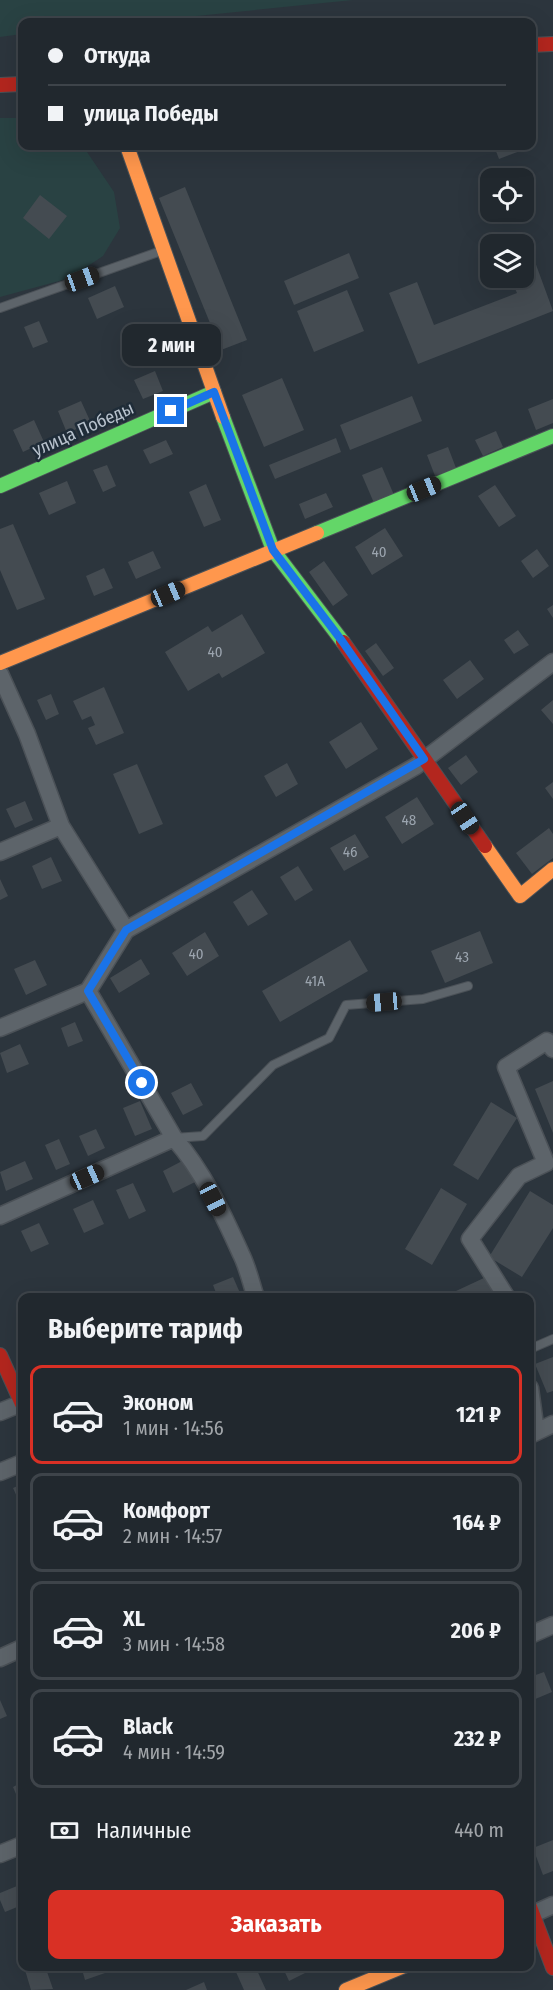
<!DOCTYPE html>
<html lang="ru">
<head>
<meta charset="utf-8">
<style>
	body { margin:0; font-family:"Fira Sans Condensed",sans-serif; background:#293036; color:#f1f3f6; height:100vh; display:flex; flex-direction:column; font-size:22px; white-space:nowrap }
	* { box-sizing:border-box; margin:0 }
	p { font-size:20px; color:#a2a6aa }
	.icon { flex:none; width:33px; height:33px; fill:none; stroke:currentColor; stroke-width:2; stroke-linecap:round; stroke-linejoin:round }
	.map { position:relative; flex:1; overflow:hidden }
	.sheet { position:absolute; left:18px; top:1293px; width:516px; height:678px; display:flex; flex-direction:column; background:#21282e; border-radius:12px; box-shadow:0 6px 24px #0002,0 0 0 2px #3e444a }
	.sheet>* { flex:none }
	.hud { position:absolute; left:18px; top:18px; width:518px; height:132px; border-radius:12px; box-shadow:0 6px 24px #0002,0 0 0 2px #3e444a; display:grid; align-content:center; height:132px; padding:0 30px; background:#21282e }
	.buttons { position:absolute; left:480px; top:168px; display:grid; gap:12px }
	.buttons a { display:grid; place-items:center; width:54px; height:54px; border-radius:12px; background:#21282e; box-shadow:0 6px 24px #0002,0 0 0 2px #3e444a; font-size:30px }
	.end { position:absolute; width:27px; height:27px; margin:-14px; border:8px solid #1a73e8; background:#fff; box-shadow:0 0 0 3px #fff }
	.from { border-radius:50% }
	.bubble { position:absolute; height:42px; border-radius:12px; background:#21282e; box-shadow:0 6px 24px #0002,0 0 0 2px #3e444a; font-size:20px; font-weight:700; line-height:42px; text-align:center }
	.car { position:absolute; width:18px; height:36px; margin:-18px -9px; border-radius:8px; box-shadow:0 0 4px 2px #0007; background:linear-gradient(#222 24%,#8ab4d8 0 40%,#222 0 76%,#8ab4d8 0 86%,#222 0) }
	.hud b { display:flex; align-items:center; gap:21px; height:57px; font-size:22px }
	.hud b+b { border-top:2px solid #3e444a }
	.hud i { width:15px; height:15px; background:#f1f3f6 }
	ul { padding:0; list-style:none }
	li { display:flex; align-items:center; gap:18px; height:99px; margin:0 12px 9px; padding:0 18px; border:3px solid #3e444a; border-radius:12px }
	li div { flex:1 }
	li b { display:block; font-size:22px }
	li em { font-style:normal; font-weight:700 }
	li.current { border-color:#d93025 }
	li>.icon { width:54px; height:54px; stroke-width:1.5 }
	h2 { padding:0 30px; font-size:27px; line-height:72px }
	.pay { display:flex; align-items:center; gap:15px; height:66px; padding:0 30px; font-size:22px }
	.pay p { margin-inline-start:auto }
	.cta { display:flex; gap:12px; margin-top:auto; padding:12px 30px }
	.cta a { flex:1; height:69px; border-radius:12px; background:#d93025; color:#fff; font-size:24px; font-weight:700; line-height:69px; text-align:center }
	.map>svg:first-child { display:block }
	.green { fill:#294243 }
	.building { fill:#444b51 }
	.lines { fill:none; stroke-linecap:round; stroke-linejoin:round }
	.lane-casing { stroke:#4b5157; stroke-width:10 }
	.street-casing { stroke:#4b5157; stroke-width:19 }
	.fast-casing { stroke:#4b5157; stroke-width:16 }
	.slow-casing { stroke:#4b5157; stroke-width:16 }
	.jam-casing { stroke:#4b5157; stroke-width:16 }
	.lane { stroke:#5d646a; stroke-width:8 }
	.street { stroke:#5d646a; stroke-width:16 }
	.fast { stroke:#63d668; stroke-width:14 }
	.slow { stroke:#ff974d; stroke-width:14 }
	.jam { stroke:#b3261e; stroke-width:14 }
	.route { stroke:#1a73e8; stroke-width:8 }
	.labels { text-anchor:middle; stroke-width:5; stroke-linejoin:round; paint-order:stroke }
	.number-label { font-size:15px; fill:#9ba4ae }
	.street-label { font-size:18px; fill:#b8c2cd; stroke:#1f2c38 }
</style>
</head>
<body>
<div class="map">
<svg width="553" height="1990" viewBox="0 0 553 1990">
	<rect width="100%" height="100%" fill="#2c353d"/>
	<path class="green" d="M0,0h353l-216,22h-115v12l-22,3z
		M0,118h22v28h61l31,46 6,36 -17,28 -33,22 -70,19z"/>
	<path class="building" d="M494,146h24l2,5 -21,8z
		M185,187l62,153 -26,10 -62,-152z
		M40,195l27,21 -18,23 -26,-21z
		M527,240l26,71 -135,53 -29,-71 28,-11 17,43 83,-32 -7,-15h14v-34h-7z
		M349,253l10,25 -65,27 -10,-24z
		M115,286l9,21 -27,12 -9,-21z
		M347,290l17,41 -50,21 -17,-41z
		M39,321l9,21 -15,6 -9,-21z
		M155,371l8,20 -20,8 -9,-19z
		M282,378l22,52 -40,17 -22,-52z
		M412,396l10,25 -72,29 -10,-25z
		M553,399v24l-17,7 -8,-21z
		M81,401l10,22 -24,10 -9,-22z
		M34,420l10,22 -21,10 -10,-22z
		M496,431l7,16 -20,9 -8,-16z
		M336,438l5,14 -66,27 -6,-14z
		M166,440l7,14 -23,10 -7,-14z
		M448,447l8,21 -21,8 -8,-21z
		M107,465l9,21 -13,6 -10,-22z
		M382,467l12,28 -20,8 -12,-28z
		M67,481l9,22 -27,12 -10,-22z
		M206,484l15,36 -17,7 -15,-35z
		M495,485l21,31 -17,11 -21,-31z
		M326,493l7,14 -28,12 -6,-15z
		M13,524l32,75 -28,11 -17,-40v-41z
		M385,528l18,28 -31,19 -17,-28z
		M537,549l12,17 -16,12 -12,-17z
		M153,551l8,17 -25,11 -8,-17z
		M324,561l24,34 -15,11 -24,-34z
		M104,568l9,20 -19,8 -8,-20z
		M553,605v13l-6,-9z
		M242,614l23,39 -43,25 -3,-5 -31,18 -23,-39 43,-26 4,6z
		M518,630l11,15 -15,9 -10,-14z
		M376,643l18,25 -11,8 -18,-25z
		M470,660l14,19 -27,20 -14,-19z
		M104,687l20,46 -28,12 -8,-17 7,-3 -4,-9 -9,4 -9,-19z
		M51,694l8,20 -13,6 -9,-20z
		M553,700v24l-12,-14z
		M361,722l17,27 -32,20 -17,-27z
		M466,755l12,17 -17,13 -13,-17z
		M287,763l11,21 -22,13 -12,-21z
		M137,764l26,60 -24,10 -26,-60z
		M553,782v17l-8,-11z
		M417,797l17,27 -32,20 -17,-27z
		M25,801l8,19 -18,8 -9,-19z
		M549,828l4,6v24l-21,16 -16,-21z
		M355,834l14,23 -25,14 -14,-23z
		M51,857l11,24 -20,8 -10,-23z
		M298,866l15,24 -18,11 -15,-24z
		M0,879l8,17 -8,4z
		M252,890l16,24 -20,12 -15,-24z
		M480,931l13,32 -48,20 -14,-32z
		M205,932l14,24 -32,20 -15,-23z
		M350,940l18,31 -88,51 -18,-31z
		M141,959l9,15 -31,19 -9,-15z
		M35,960l12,25 -21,10 -12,-26z
		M75,1022l8,19 -15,6 -7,-19z
		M20,1044l9,20 -22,9 -7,-20z
		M553,1081v52l-18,-44z
		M191,1083l12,22 -20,10 -12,-22z
		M140,1101l12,28 -17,7 -12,-28z
		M491,1102l26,16 -39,62 -25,-15z
		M96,1129l9,19 -17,8 -9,-20z
		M59,1139l11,25 -14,6 -11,-25z
		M184,1160l11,22 -22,11 -10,-22z
		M25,1161l8,18 -27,12 -6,-19z
		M133,1183l13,28 -17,8 -13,-29z
		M441,1188l26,16 -35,61 -27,-16z
		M530,1191l23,14v23l-31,49 -33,-20z
		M93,1200l11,24 -20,9 -11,-24z
		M39,1223l10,21 -18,8 -10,-21z
		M233,1277l7,16 -10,5h-12l-5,-13z
		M486,1277l9,21h-54z
		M553,1357v34l-6,2 -12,-29z
		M22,1484v24l-9,-20z
		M544,1672l8,20 -19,8 -3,-9v-14z
		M0,1700l7,16 -7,3z
		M22,1782v26l-9,-21z
		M553,1840v31l-10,4 -10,-27z
		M17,1886l5,19 -17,7 -5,-12v-7z
		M37,1966h8l8,23 -22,1 -6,-20z
		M81,1966h21l3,7 -20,7z
		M249,1966h6l11,24h-22l-8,-18z
		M282,1966h28l1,4 -22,11z
		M204,1982l3,8h-21z"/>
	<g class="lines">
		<defs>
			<path id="lane" d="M0,308l161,-57
				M174,1138l29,-2 70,-71 56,-27 17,-33 77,-6 45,-13
				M530,1349l23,-10"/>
			<path id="street" d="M0,674l27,60 34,92 65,104 -38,61
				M0,852l61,-26
				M126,930l290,-164 137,-104
				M88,991l86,147c29,33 49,76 67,116 7,14 10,29 15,44
				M0,1028l88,-37
				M0,1216l174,-78
				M507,1298l-37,-59 49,-63 27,-13 -40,-96 41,-26 6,8
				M530,1388l6,44
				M0,1412l22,-9
				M530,1435l23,-11
				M0,1472l22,-9
				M530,1635l23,-10
				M0,1658l22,-10
				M0,1854l22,-9
				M533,1914l20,-9"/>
			<path id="fast" d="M223,417l50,133 70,92
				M0,486l214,-94
				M317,533l236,-97"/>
			<path id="slow" d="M127,146l96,271
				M0,663l317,-130
				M485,846l35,50 33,-27
				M346,1990l58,-24"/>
			<path id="jam" d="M531,45l22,-1
				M0,85l22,-1
				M343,642l142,204
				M0,1355l22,49
				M530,1907l23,61"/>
		</defs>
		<use href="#lane" class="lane-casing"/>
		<use href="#street" class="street-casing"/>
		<use href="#fast" class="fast-casing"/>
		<use href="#slow" class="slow-casing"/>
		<use href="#jam" class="jam-casing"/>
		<use href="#lane" class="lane"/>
		<use href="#street" class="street"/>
		<use href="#fast" class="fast"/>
		<use href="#slow" class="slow"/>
		<use href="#jam" class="jam"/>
	</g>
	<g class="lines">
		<path class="route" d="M142,1083l-54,-92 38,-61 298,-171 -82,-118 -69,-91 -59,-158 -43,19"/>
	</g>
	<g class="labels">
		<g class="number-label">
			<text x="379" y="557">40</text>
			<text x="215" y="657">40</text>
			<text x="409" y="825">48</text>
			<text x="350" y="857">46</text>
			<text x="196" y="959">40</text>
			<text x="462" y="962">43</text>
			<text x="315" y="986">41А</text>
		</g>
		<g class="street-label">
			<text transform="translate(83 429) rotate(-24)" y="6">улица Победы</text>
		</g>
	</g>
</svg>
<div class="buttons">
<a><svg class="icon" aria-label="locate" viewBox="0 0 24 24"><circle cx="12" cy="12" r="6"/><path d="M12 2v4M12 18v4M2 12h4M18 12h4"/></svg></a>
<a><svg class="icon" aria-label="layers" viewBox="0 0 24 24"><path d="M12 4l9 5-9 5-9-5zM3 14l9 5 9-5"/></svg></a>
</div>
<i class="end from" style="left:142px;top:1083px"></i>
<i class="end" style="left:171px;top:411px"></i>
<div class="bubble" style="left:122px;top:324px;width:99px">2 мин</div>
<i class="car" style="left:82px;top:279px;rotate:70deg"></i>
<i class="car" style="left:424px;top:489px;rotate:68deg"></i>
<i class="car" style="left:168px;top:594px;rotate:67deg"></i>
<i class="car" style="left:465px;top:818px;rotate:146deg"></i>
<i class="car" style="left:384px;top:1002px;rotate:265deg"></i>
<i class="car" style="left:87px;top:1177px;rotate:66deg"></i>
<i class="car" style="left:213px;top:1199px;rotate:153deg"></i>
<div class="hud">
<b><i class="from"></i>Откуда</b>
<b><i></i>улица Победы</b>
</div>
<section class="sheet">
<h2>Выберите тариф</h2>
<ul>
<li class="current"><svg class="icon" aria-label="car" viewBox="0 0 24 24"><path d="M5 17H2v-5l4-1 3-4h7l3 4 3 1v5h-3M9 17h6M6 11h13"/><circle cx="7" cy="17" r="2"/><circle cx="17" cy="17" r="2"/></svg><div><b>Эконом</b><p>1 мин · 14:56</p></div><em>121 ₽</em></li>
<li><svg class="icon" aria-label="car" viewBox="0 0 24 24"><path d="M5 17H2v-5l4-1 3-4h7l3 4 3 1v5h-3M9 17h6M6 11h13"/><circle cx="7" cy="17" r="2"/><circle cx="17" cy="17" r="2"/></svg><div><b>Комфорт</b><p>2 мин · 14:57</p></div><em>164 ₽</em></li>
<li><svg class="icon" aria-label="car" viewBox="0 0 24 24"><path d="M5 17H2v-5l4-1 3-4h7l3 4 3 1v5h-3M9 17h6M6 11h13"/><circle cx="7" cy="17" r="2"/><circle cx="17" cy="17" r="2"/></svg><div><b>XL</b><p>3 мин · 14:58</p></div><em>206 ₽</em></li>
<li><svg class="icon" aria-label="car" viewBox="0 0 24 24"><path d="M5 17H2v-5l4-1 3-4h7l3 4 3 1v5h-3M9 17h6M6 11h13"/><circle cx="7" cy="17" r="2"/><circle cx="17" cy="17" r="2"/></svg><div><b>Black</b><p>4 мин · 14:59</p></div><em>232 ₽</em></li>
</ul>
<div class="pay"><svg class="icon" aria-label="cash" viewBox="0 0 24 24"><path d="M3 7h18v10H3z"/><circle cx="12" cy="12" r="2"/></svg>Наличные<p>440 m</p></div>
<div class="cta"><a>Заказать</a></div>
</section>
</div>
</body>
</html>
